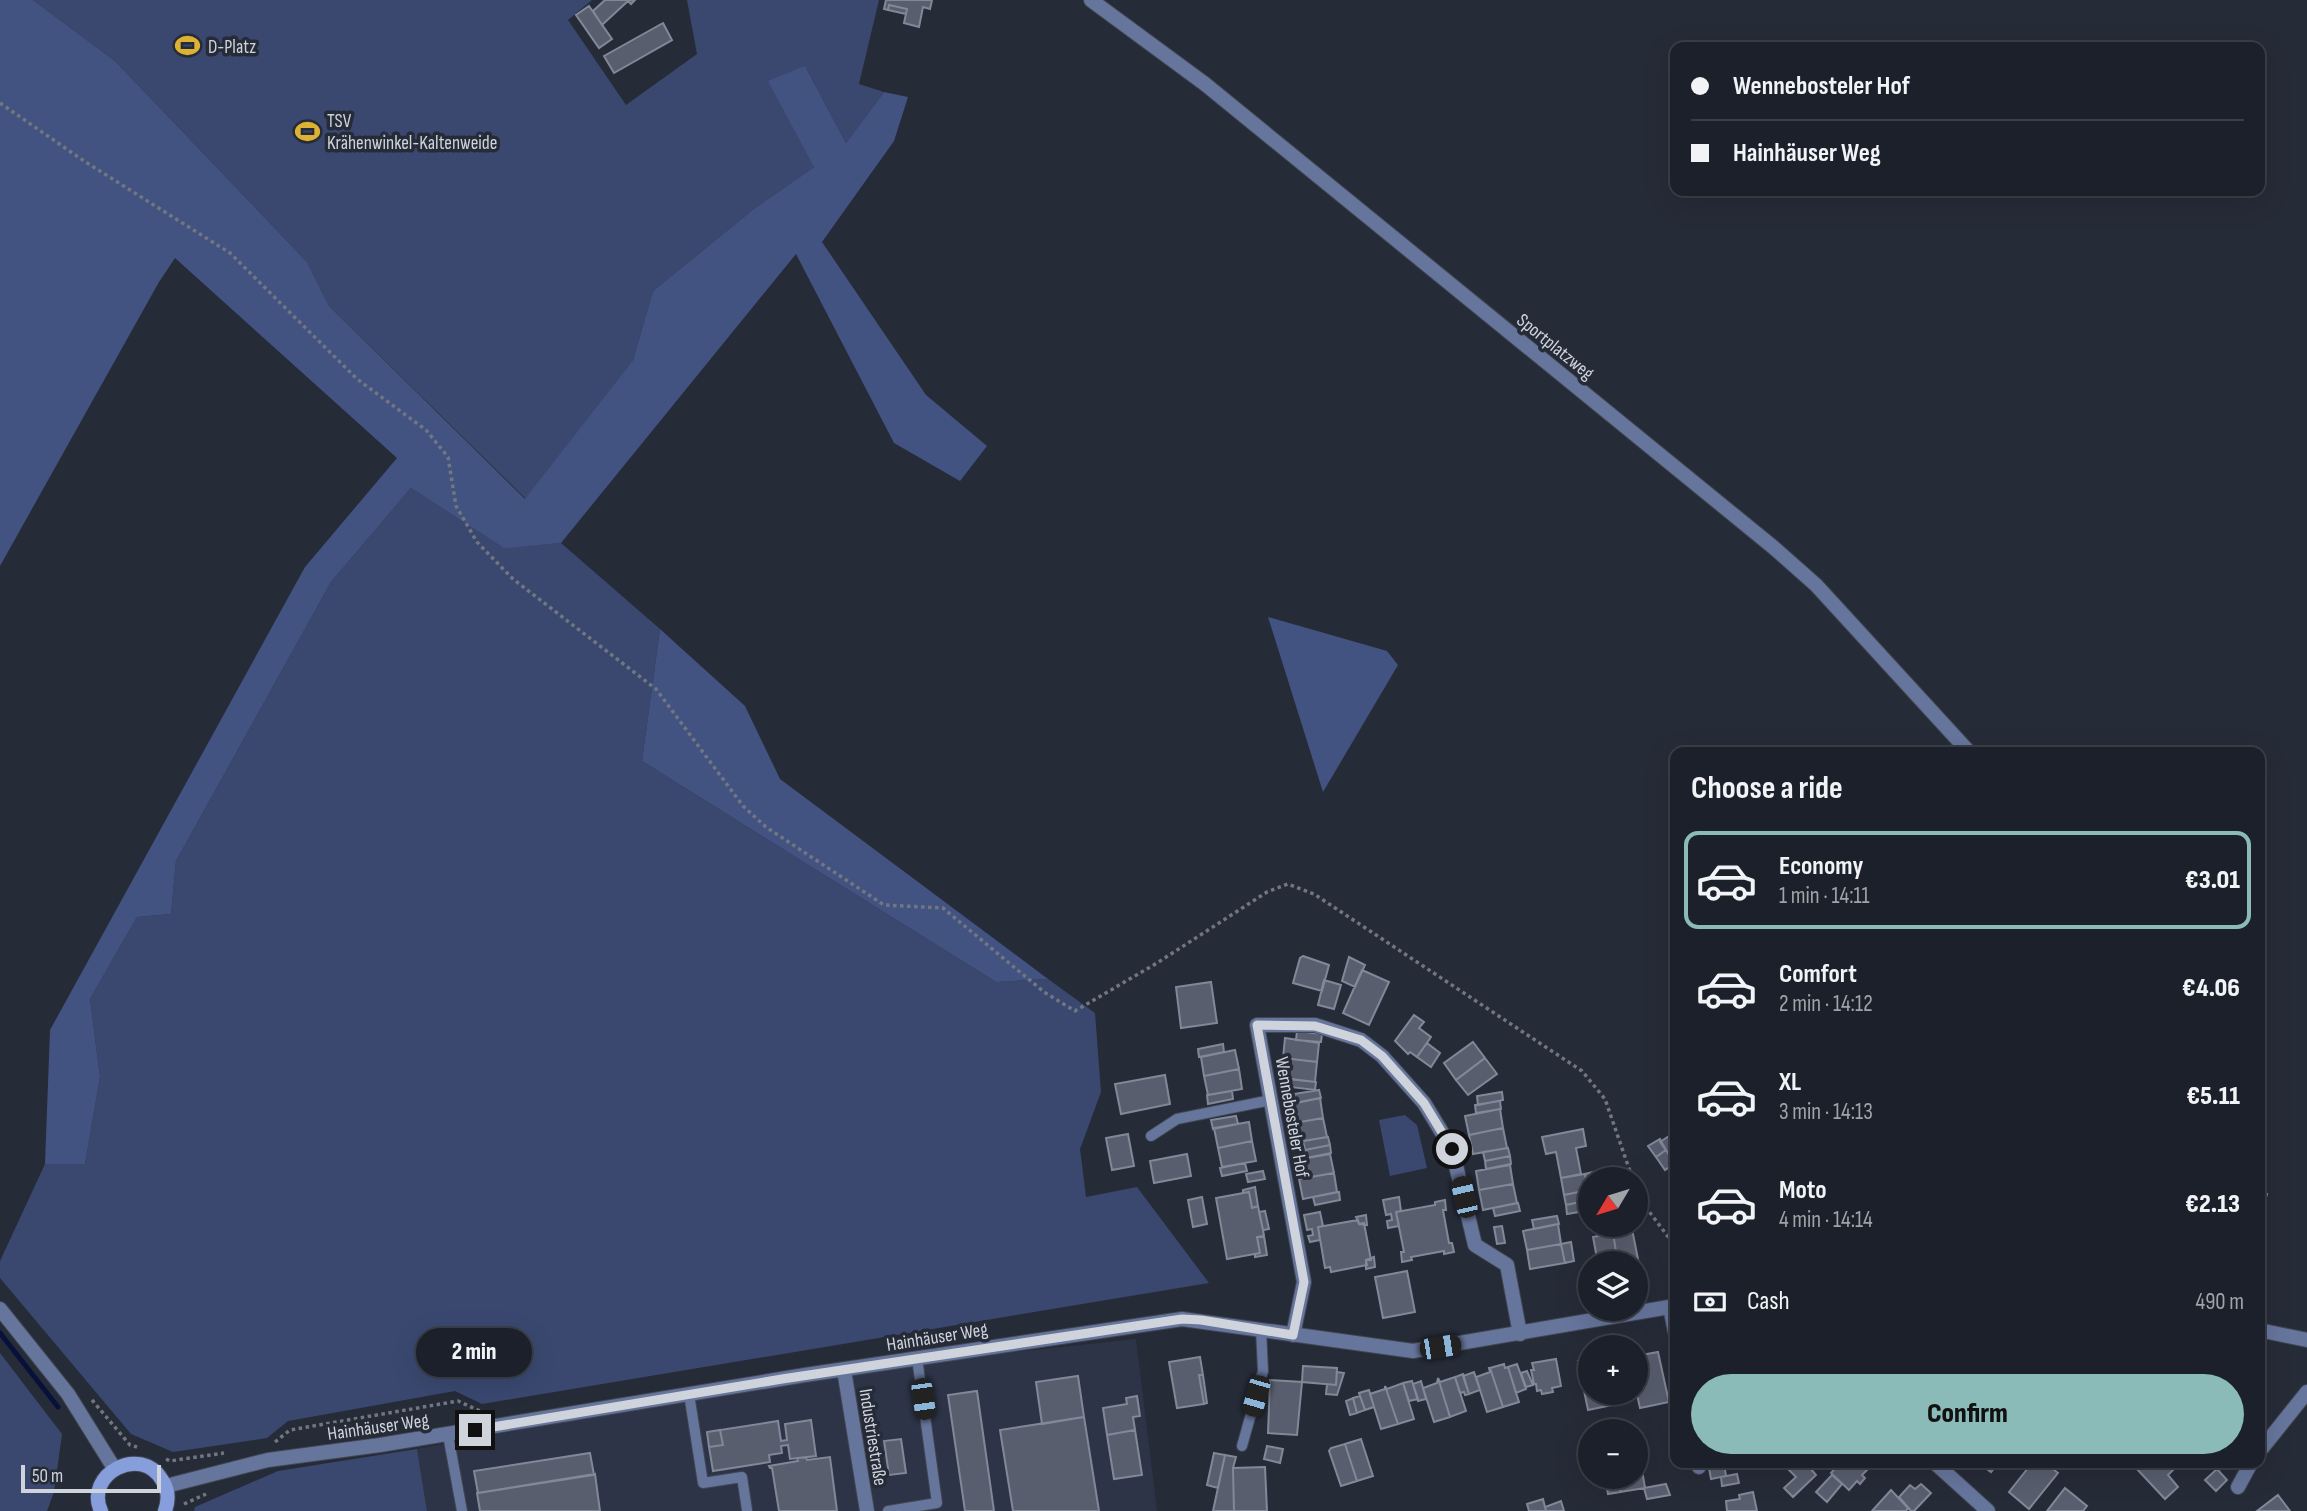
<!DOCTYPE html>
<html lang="en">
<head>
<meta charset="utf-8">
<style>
	body { margin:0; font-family:"Sofia Sans Condensed",sans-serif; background:#292d36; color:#f1f3f6; height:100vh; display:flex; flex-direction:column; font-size:26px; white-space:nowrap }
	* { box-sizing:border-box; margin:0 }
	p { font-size:23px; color:#a0a3a8 }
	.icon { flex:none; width:38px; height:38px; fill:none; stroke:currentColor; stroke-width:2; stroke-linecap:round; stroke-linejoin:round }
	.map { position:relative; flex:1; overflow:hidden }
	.sheet { position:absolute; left:1670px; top:747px; width:595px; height:721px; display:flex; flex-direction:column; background:#1c202a; border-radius:14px; box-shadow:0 7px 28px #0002,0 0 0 2px #3a3e47 }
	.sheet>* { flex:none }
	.guide { position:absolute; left:1670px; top:42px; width:595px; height:154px; border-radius:14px; box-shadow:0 7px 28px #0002,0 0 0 2px #3a3e47; display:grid; align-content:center; height:154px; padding:0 21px; background:#1c202a }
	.needle { width:46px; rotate:232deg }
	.fabs { position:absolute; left:1578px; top:1167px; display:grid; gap:14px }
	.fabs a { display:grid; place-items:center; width:70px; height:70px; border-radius:50%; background:#1c202a; box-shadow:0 7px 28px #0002,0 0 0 2px #3a3e47; font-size:35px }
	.scale { position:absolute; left:21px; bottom:18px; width:140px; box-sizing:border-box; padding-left:7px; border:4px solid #cfd3dc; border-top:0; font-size:19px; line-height:24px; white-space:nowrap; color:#cfd3dc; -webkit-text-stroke:5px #262b38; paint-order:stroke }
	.end { position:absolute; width:32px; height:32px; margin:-16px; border:9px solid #cfd3dc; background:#111; box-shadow:0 0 0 4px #111 }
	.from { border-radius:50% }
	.bubble { position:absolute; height:49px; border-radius:24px; background:#1c202a; box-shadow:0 7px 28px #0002,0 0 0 2px #3a3e47; font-size:23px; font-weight:800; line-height:49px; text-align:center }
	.car { position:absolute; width:21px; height:42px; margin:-21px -10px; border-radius:9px; box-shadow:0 0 5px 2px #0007; background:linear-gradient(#222 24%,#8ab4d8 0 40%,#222 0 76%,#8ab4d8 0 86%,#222 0) }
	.guide b { display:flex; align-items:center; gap:24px; height:66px; font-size:26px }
	.guide b+b { border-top:2px solid #3a3e47 }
	.guide i { width:18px; height:18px; background:#f1f3f6 }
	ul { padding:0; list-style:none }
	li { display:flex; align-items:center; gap:21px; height:98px; margin:0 14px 10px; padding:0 7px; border:4px solid transparent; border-radius:14px }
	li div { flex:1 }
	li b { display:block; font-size:26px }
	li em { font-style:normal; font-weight:800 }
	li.selected { border-color:#8bbbb9 }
	li>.icon { width:63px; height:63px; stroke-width:1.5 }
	h2 { padding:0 21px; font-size:32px; line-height:84px }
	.pay { display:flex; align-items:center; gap:18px; height:77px; padding:0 21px; font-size:26px }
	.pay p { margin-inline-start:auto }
	.action { display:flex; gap:14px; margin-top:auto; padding:14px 21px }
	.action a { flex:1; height:80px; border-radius:42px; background:#8bbbb9; color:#111; font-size:28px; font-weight:800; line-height:80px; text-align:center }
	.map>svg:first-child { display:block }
	.built { fill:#2d3447 }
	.green { fill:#3a4870 }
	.forest { fill:#425382 }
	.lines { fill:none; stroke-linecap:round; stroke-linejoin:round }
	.stream { stroke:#08113a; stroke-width:5 }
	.building { fill:#585e6e; stroke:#818898; stroke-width:2 }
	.lane-casing { stroke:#414652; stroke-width:12 }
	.street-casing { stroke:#414652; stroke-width:16 }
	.secondary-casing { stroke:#414652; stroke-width:16 }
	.path { stroke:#717681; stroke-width:3.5; stroke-dasharray:3.5 3.5; stroke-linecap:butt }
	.lane { stroke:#66759c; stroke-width:10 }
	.street { stroke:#66759c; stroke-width:14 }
	.secondary { stroke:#879edc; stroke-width:14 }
	.route { stroke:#cfd3dc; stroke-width:9 }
	.labels { text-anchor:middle; stroke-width:7; stroke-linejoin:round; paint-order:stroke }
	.poi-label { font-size:19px; fill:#cfd3dc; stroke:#262b38; text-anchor:start }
	.street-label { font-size:19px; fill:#cfd3dc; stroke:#262b38 }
</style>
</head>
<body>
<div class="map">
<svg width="2307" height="1511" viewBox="0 0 2307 1511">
	<rect width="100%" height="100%" fill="#262b38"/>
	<path class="built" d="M1136,1339l21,172h-730l-10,-62 431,-79z"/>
	<path class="green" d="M33,0h559l-24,20 58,85 71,-51 -10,-54h192l-20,84 25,8 -38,51 -41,-77 9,101 -59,41 -102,83 -20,69 -107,139 -197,-193 -22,-44 -192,-201z
		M411,488l92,59 58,-4 99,86 -18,132 354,221 52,-3 47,34 6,79 -21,57 6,48 51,-10 72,96 -727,121 -27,-13 -167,30 -21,17 -94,14 -42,-18 -131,-156v-17l45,-97h40l15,-87 -10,-78 47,-82 34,-3 5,-53 155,-279z
		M1405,1115l12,10 10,43 -37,8 -11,-56z
		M0,1353l62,81 -8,58 -7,19h-47z
		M417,1449l10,62h-233l1,-4 83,-36z"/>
	<path class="forest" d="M0,0h33l82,61 192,201 22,44 196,193 108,-139 20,-69 102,-83 59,-41 -46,-86 37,-15 41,77 38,-51 24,5 -14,44 -72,101 104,153 61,51 -27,35 -66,-38 -98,-189 -235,289 -57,5 -93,-60 -80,94 -155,279 -5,53 -34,3 -47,82 10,78 -15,87h-40l5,-134 255,-463 92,-109 -222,-200 -16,24 -159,284z
		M1268,617l119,34 11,14 -75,127z
		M660,629l85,77 35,73 268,200 -52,3 -354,-221z"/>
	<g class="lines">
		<path class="stream" d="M0,1333l58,74"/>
	</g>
	<path class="building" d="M605,0h30l-4,4 -3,-3 -26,24 -9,-14z
		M886,0h46l-2,9 -7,-2 -4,20 -15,-4 3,-14 -18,-4 -1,5 -4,-1z
		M889,5l18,4 -1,5 -18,-4z
		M589,6l23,33 -13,9 -23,-33z
		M663,23l9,17 -58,33 -10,-17z
		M1303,956l26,9 -7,26 -29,-8 7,-25z
		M1349,957l16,8 -10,22 -13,-6z
		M1362,970l27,12 -20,43 -26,-12z
		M1324,980l17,5 -7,24 -16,-4z
		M1211,982l6,41 -36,5 -5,-41z
		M1414,1015l10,7 -5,6 12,9 -14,20 -7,-5 -2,2 -13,-13z
		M1297,1031l25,3 -1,8 -25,-2z
		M1285,1038l34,5 -2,19 -34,-4z
		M1473,1042l12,16 -29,22 -12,-17z
		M1427,1043l13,10 -9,14 -14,-10z
		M1223,1044l1,8 -25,5 -1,-8z
		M1235,1050l4,19 -35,7 -3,-19z
		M1283,1058l34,4 -2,20 -35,-4z
		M1485,1058l12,16 -29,21 -12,-15z
		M1239,1069l3,20 -34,6 -4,-19z
		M1165,1075l5,29 -49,10 -6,-30z
		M1291,1079l25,3 -1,8 -25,-3z
		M1319,1090l2,8 -25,5 -2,-9z
		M1232,1091l1,8 -25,5 -1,-9z
		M1502,1092l1,8 -25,5 -1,-9z
		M1320,1098l3,20 -34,6 -4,-19z
		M1500,1101l1,8 -25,4 -1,-8z
		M1500,1109l3,19 -34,7 -4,-19z
		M1236,1116l2,8 -25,5 -2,-9z
		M1323,1118l4,19 -34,6 -4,-19z
		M1249,1122l3,19 -34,7 -4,-20z
		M1503,1128l4,20 -34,6 -4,-19z
		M1583,1129l3,17 -10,2 5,26 -20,4 -5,-26 -10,2 -4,-17z
		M1675,1132v31l-15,-21z
		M1128,1134l6,32 -22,4 -6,-32z
		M1328,1137l2,8 -25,5 -2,-9z
		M1660,1139l6,11 -10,7 -8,-11z
		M1252,1141l4,20 -34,6 -4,-19z
		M1330,1145l1,8 -25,5 -1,-8z
		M1508,1148l2,8 -25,5 -2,-9z
		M1666,1150l9,13 -10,7 -9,-13z
		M1187,1154l4,22 -37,7 -4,-22z
		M1330,1154l4,19 -35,6 -3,-19z
		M1510,1156l1,8 -25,5 -1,-8z
		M1245,1163l2,8 -25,5 -2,-8z
		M1510,1165l3,19 -34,6 -3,-19z
		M1263,1171l2,8 -17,3 -2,-8z
		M1597,1171l2,9h-8v13h-2l-4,-19z
		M1334,1173l3,19 -34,7 -4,-20z
		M1585,1174l3,16 -24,5 -3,-17z
		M1513,1184l4,19 -34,7 -4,-20z
		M1255,1187l3,19 -6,2 -3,-16 -6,1v-3z
		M1588,1190l1,10 -23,5 -2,-10z
		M1249,1192l3,16 6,-2 5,24 1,6 -7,1 3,16 -33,6 -11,-61z
		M1339,1192l1,8 -25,5 -2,-8z
		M2259,1192l8,2 -7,24h-1z
		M1202,1197l5,27 -14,3 -5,-27z
		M1399,1197l2,14 -5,1 3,14 -11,2 -1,-7 5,-1 -1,-6 -5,1 -3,-15z
		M1445,1200l1,10h-3l6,33h3l2,9 -10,2v-3l-33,6 1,3 -10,2 -1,-10h3l-8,-40 39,-7v-3z
		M1589,1200l2,10 -24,4 -1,-9z
		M1518,1203l2,8 -25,5 -2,-8z
		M1265,1211l4,18 -6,1 -4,-18z
		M1320,1212l3,14 -5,1 2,13 -10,2 -2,-6 5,-1 -1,-6 -5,1 -3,-15z
		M1366,1215l1,10 -8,-1 -3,-7z
		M1557,1216l2,8 -25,5 -2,-9z
		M1358,1220l1,4 5,-1 7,37h-5l1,5 -36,7 -1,-5 -5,1 -7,-41z
		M1558,1224l3,20 -34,6 -4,-19z
		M1502,1226l3,17 -8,1 -3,-17z
		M1632,1229l7,35h-21l-5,-31z
		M1613,1233l5,31h-20l-5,-27z
		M1264,1236l3,19 -12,2v-3l5,-1 -3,-16z
		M1571,1242l3,19 -9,2 -4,-19z
		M1561,1244l4,19 -35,6 -3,-19z
		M1374,1257l1,10 -9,2v-9z
		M1407,1271l8,41 -32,6 -8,-41z
		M1658,1352l11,50 -29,6 -4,-18v-34z
		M1200,1357l3,18h-4l5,29 -27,4 -8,-46z
		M1591,1358v35h24l2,11 -29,6 -10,-49z
		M1556,1359l5,27 -9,2 1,4 -11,2 -1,-4 -4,1 -1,-7h-2l-3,-14h3l-2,-7z
		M1504,1364l1,4 3,-1 11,35 -16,5 -13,-39z
		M1517,1364l9,25 -10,4 -8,-26z
		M1303,1366l34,2 -1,17 -34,-3z
		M1489,1368h1l13,39 -16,5 -11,-35 14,-5z
		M1527,1371l6,14 -7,2 -5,-14z
		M1337,1372l7,1 -7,22 -11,-1 1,-10 9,1z
		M1474,1372l6,18 -11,4 -6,-18z
		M1463,1374l6,20 -4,1 -1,-3 -4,1 -5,-16z
		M1199,1375h4l4,28 -3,1z
		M1078,1376l6,41 -42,7 -6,-42z
		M1455,1377l11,34 -16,6 -12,-39 2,4z
		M1438,1378l12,39 -16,5 -11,-34 14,-5z
		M1270,1380l32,2 -5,53 -29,-2z
		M1412,1381l6,18 -9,2 -6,-18z
		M1421,1381l5,18 -8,2 -5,-17z
		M1403,1383l11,36 -16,5 -13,-38 2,3z
		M1385,1386l13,38 -17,5 -11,-35 15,-5z
		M1369,1390l5,17 -9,3 -6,-17z
		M977,1391l17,120h-29l-17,-116z
		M1137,1396l3,20 -7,1 2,13 -28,5 -4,-27 24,-4 -1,-6z
		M1360,1396l5,14 -8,3 -4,-15z
		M1353,1398l4,15 -7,2 -4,-14z
		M1084,1417l15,94h-86l-13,-81z
		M811,1420l5,36 -26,3 -2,-14 -7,1 1,7 -13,2 1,7 -57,9 -4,-24 14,-2 -3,-15 58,-9 3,20 6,-1 -2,-16z
		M720,1430l3,15 -14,2 -2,-15z
		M1135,1430l7,45 -28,4 -7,-44z
		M901,1439l5,34 -17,2 -5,-34z
		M1361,1439l12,37 -16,5 -12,-37z
		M1345,1444l12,37 -16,5 -12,-35 2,-3z
		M1267,1446l16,3 -3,14 -16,-4z
		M590,1453l4,22 -116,18 -4,-22z
		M1214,1453l11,2 -7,33 -11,-3z
		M1225,1455l11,2 -3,11 1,43h-21z
		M806,1457l1,3 23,-3 7,54h-58l-7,-43h-2l-1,-2 29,-5 -1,-3z
		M1640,1458l5,30 -25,4 -2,-15h18v-18z
		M1708,1463h16l2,13 -15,3z
		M1782,1463h33l-5,5 6,7 -23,22 -9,-9 12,-11z
		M1840,1463h19l8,7 -5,5 3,3 -5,6 -3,-3 -8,9 -18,-17z
		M1979,1463h19l-7,9z
		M2032,1463h13l13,10 -29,36 -20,-17z
		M2139,1463h39l1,1 -11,11 10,12 -13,12 -30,-32z
		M1265,1467l2,44h-33l-1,-43z
		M2217,1469l10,11 -11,11 -11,-11z
		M595,1474l5,37h-120l-3,-18z
		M1737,1474l2,9 -17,3 -1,-9z
		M1832,1475l10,9 -15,18 -11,-10z
		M1605,1477h13l3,15 -13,2z
		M1666,1484l4,11 -23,4 -3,-11z
		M1921,1484l10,9 -17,18h-3l-12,-14 11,-12 5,4z
		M2065,1488l22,18 -4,5h-36z
		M1891,1490l17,18 -2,3h-34z
		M1753,1492l4,19h-30l-1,-10 14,-2 -1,-4z
		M2278,1495l12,16h-33z
		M1543,1499l3,12h-17l-2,-7z
		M1561,1501l3,10h-18l-1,-4z"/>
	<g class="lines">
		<defs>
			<path id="lane" d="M1151,1136l26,-17 94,-19
				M689,1394l14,89 39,-6 5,33
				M448,1435l14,76
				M1242,1446l21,-75 -2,-42
				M888,1511l49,-8 -20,-145"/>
			<path id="street" d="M1091,0l114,84 568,463 43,38 153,167
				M1670,1307l5,25
				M0,1309l68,85 46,74
				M2259,1330l48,10
				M1293,1335l11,-53 -47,-257h58l46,15 21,16 42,47 28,46 23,96 32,20 13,69
				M844,1370l23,141
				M2259,1452l48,-60
				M1698,1463l1,4
				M1935,1463l53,48
				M166,1486l102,-26 112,-15 425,-70 377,-56 231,32 262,-45
				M2238,1487l13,-24"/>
			<path id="secondary" d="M101,1511c-17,-37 40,-67 61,-31 7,10 7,20 3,31"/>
		</defs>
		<use href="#lane" class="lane-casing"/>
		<use href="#street" class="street-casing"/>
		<use href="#secondary" class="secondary-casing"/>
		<path class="path" d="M0,103l84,58 146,92 127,126 69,51 22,27 8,49 21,36 36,37 143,110 87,117 23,21 118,78 59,3 101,84 31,19 82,-48 110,-71 21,-8 26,10 268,177 23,28 28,81
			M1636,1188l6,14 33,44
			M92,1400l38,45 7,2
			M275,1442l15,-12 168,-29 24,11
			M166,1459l4,2 54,-8
			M184,1504l22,-10"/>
		<use href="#lane" class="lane"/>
		<use href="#street" class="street"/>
		<use href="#secondary" class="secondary"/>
	</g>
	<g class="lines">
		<path class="route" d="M475,1430l307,-51 400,-60 19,1 92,15 11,-53 -47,-257 58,1 46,14 21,16 42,47 28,46"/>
	</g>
	<defs>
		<symbol id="stadium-bare" viewBox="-9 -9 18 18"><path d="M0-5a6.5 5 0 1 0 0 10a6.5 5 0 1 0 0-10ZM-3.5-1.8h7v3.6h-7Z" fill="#ddb133" stroke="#262b38" stroke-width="2.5" paint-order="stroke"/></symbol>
	</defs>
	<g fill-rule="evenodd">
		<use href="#stadium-bare" x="170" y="28" width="35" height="35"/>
		<use href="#stadium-bare" x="290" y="114" width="35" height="35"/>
	</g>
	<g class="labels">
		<g class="poi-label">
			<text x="208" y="53">D-Platz</text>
			<text x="327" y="127">TSV<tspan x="327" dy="22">Krähenwinkel-Kaltenweide</tspan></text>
		</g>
		<g class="street-label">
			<text transform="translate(1556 346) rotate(39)" y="7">Sportplatzweg</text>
			<text transform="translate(1293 1117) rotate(80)" y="7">Wennebosteler Hof</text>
			<text transform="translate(937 1336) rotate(-9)" y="7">Hainhäuser Weg</text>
			<text transform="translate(378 1426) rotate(-8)" y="7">Hainhäuser Weg</text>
			<text transform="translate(874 1437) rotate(81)" y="7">Industriestraße</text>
		</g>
	</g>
</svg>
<div class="fabs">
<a><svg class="needle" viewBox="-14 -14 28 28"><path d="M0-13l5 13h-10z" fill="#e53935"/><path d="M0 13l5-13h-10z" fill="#a0a3a8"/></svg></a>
<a><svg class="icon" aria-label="layers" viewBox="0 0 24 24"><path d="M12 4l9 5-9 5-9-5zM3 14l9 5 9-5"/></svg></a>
<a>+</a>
<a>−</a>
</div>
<div class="scale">50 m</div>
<i class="end from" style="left:1452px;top:1149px"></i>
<i class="end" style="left:475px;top:1430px"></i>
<div class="bubble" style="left:416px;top:1328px;width:116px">2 min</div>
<i class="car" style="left:1464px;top:1197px;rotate:347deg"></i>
<i class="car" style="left:1440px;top:1347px;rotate:81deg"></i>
<i class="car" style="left:1256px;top:1396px;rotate:196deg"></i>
<i class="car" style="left:923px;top:1399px;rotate:172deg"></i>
<div class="guide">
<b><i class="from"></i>Wennebosteler Hof</b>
<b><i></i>Hainhäuser Weg</b>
</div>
<section class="sheet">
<h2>Choose a ride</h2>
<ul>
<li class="selected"><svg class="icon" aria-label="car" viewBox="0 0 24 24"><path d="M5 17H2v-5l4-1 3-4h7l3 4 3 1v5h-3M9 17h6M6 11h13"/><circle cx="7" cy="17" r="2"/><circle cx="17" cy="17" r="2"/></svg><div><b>Economy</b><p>1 min · 14:11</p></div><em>€3.01</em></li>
<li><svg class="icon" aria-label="car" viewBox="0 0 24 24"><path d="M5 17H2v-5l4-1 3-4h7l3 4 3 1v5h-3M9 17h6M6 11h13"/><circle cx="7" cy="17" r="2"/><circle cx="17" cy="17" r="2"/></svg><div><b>Comfort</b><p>2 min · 14:12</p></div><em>€4.06</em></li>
<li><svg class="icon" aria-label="car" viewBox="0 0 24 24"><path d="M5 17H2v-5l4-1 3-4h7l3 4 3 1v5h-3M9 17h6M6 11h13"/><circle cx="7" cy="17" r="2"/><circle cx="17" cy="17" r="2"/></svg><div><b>XL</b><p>3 min · 14:13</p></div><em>€5.11</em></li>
<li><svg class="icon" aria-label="car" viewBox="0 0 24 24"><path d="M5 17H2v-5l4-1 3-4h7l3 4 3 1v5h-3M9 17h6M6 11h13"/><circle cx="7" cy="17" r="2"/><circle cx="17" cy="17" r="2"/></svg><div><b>Moto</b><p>4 min · 14:14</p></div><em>€2.13</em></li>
</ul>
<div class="pay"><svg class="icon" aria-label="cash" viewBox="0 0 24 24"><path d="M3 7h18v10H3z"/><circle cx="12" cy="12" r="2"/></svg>Cash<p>490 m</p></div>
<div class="action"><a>Confirm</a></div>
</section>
</div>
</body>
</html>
